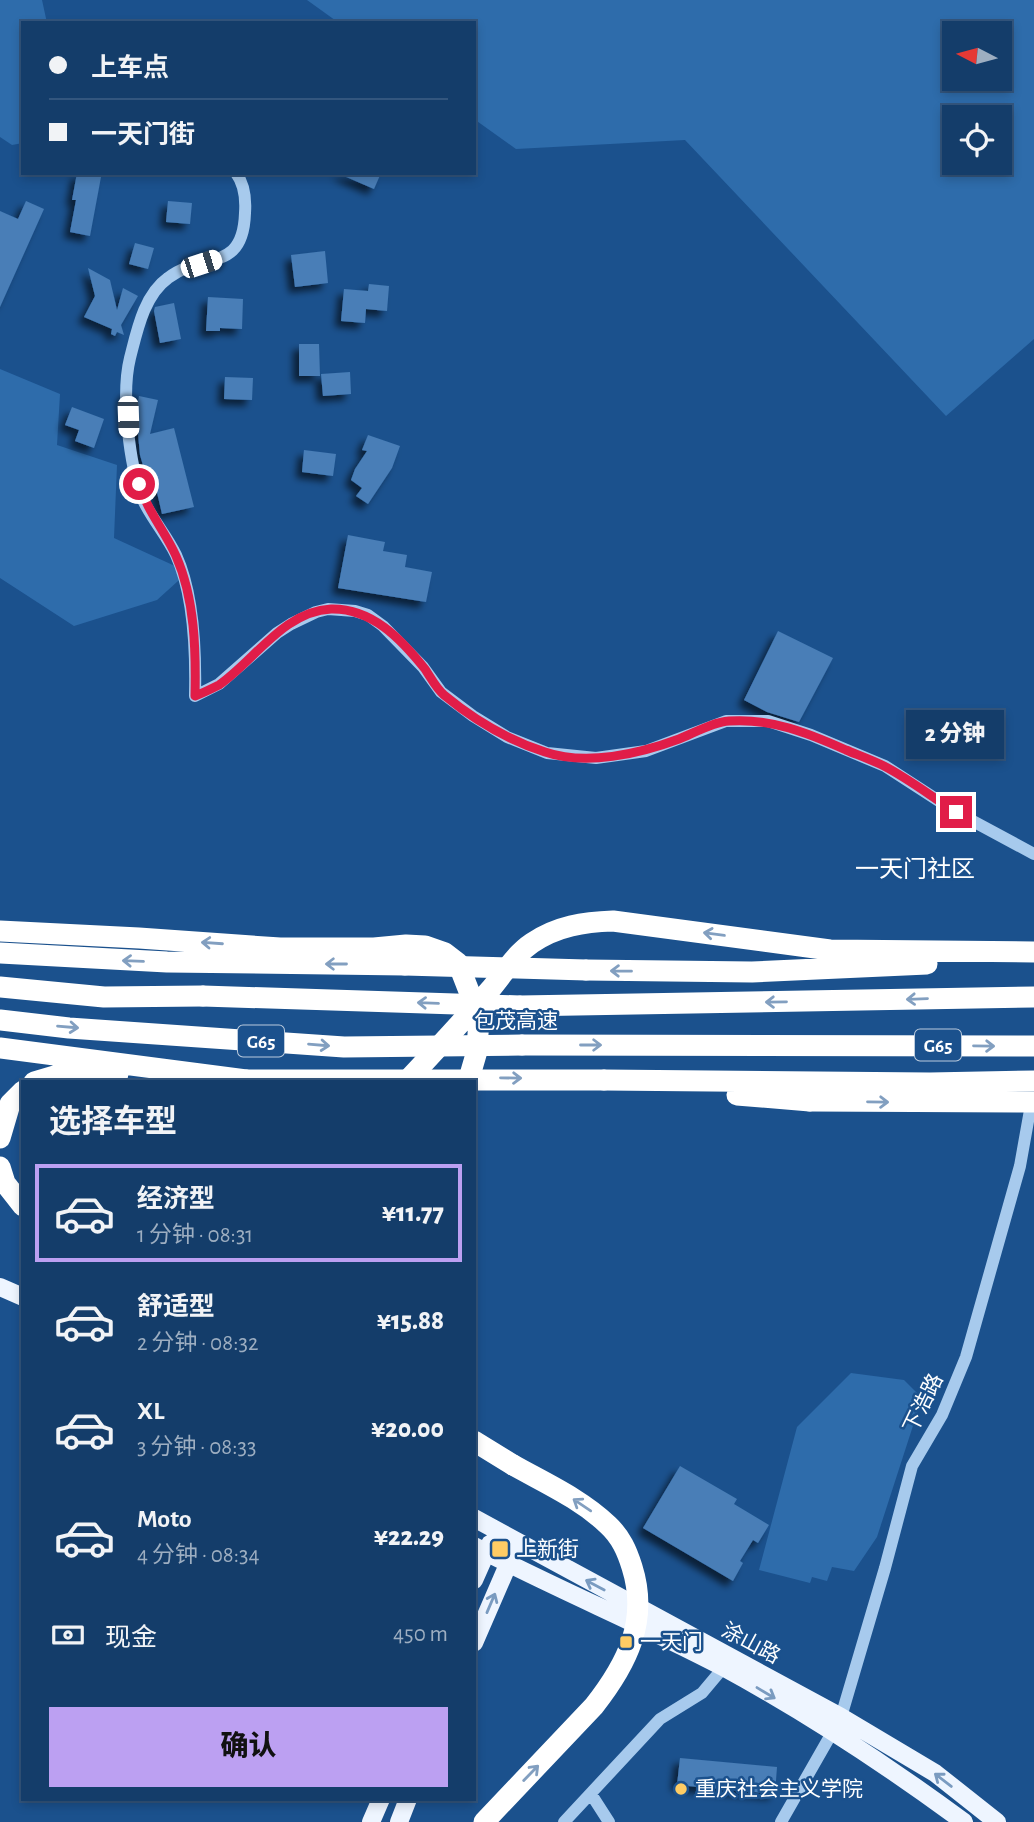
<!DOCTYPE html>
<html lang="zh">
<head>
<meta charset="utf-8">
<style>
	body { margin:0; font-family:"Alegreya Sans","Noto Sans SC",sans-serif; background:#214872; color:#f1f3f6; height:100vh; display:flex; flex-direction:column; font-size:26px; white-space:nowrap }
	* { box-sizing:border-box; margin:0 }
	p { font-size:23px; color:#9daec1 }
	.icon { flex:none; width:38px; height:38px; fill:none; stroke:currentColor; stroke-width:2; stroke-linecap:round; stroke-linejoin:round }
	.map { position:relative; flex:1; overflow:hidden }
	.sheet { position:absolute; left:21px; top:1080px; width:455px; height:721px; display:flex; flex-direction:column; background:#143d6a; border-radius:0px; box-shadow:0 4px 10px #0003,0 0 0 2px #33567e }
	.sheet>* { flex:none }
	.hud { position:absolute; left:21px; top:21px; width:455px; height:154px; border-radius:0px; box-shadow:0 4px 10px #0003,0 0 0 2px #33567e; display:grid; align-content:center; height:154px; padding:0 28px; background:#143d6a }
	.needle { width:46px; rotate:276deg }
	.tools { position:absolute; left:942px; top:21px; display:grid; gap:14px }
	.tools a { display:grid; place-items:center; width:70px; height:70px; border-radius:0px; background:#143d6a; box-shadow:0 4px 10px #0003,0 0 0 2px #33567e; font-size:35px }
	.end { position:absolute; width:32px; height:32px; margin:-16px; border:9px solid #e11d48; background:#fff; box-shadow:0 0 0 4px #fff }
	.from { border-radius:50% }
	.bubble { position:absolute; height:49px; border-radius:0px; background:#143d6a; box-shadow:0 4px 10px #0003,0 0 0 2px #33567e; font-size:23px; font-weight:800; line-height:49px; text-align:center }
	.car { position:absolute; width:21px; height:42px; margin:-21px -10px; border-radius:9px; box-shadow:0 0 5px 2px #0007; background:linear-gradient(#fff 24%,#345 0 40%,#fff 0 76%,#345 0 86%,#fff 0) }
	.hud b { display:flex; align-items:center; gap:24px; height:66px; font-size:26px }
	.hud b+b { border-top:2px solid #33567e }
	.hud i { width:18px; height:18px; background:#f1f3f6 }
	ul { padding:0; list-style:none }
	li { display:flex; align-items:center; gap:21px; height:98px; margin:0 14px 10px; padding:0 14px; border:4px solid transparent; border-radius:0px }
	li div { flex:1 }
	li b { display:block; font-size:26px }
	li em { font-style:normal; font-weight:800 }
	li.current { border-color:#bca0f2 }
	li>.icon { width:63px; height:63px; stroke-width:1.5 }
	h2 { padding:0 28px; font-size:32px; line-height:84px }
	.pay { display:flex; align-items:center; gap:18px; height:77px; padding:0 28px; font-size:26px }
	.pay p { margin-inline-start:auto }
	.primary-button { display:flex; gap:14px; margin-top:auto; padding:14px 28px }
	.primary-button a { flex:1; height:80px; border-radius:0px; background:#bca0f2; color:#111; font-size:28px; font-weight:800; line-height:80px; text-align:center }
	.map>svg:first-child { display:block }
	.green { fill:#2e6cab; fill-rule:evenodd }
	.building { fill:#487eb7; filter:url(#shadow) }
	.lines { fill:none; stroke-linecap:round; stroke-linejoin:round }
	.minor { stroke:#a7caed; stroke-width:12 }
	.major { stroke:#eef5ff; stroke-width:18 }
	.highway { stroke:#fff; stroke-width:21 }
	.highway-bridge { stroke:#fff; stroke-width:21 }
	.oneway { stroke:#829fc0 }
	.oneway2 { stroke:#7a9bc0 }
	.route { stroke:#e11d48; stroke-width:9 }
	.poi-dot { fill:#fecc64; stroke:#1b518d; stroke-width:2.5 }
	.labels { text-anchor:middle; stroke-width:5; stroke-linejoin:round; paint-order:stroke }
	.shield { fill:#1b518d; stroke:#bbcbdd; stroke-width:2 }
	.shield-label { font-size:19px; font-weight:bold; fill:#fff }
	.street-label { font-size:21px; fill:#fff; stroke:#1b518d }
	.poi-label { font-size:21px; fill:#fff; stroke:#1b518d; text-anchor:start }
	.quarter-label { font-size:24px; fill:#fff; stroke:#1b518d }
</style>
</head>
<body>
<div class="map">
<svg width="1034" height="1822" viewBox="0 0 1034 1822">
	<defs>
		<filter id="shadow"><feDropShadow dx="-6" dy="6" stdDeviation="3.5" flood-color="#0009"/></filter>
	</defs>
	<rect width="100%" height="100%" fill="#1b518d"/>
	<path class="green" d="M0,0h42l5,23h-24v120l-11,2 -12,-8z
		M307,0h727v339l-88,77 -261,-276 -169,9 -42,-30v-96h-135zM999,33v46h-45v-46zM954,117h45v46h-45z
		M0,369l60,25 -3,51 60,20 -3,73 74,34 -31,28 -83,26 -74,-48z
		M851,1373l53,7 18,18 -45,139 -23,34 -22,-4 -5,14 -15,-4 -2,6 -51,-13 38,-143z"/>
	<path class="building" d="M77,173l24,4 -11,59 -20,-4 6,-32h-4z
		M337,173h44l-7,16z
		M26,201l18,8 -44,98v-96l18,8z
		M168,201l24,2 -2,21 -24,-2z
		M135,243l19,5 -6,21 -19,-5z
		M325,251l3,32 -33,4 -4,-32z
		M88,268l22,12 7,30 6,-22 15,8 -17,29 3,10 -7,-3 -2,4 -4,-2 1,-5 -28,-12 11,-21z
		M369,284l20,2 -2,25 -21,-2 -1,14 -24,-2 3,-32 24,2z
		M208,297l35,2 -1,30 -22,-1v3h-14z
		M174,303l7,36 -21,4 -6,-32 1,-4z
		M299,344h20l1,32h-21z
		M350,372l1,22 -28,2 -2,-22z
		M225,377l28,1 -1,22 -28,-1z
		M139,396l19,4 -8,34 24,-6 20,79 -32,7 -7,-30 -6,2 -9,-31 -4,-42z
		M72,407l32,12 -10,29 -19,-7 4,-11 -14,-5z
		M368,435l32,11 -8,22 -24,36 -12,-8 6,-8 -11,-8 4,-11 12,-18 -5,-1z
		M304,450l32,4 -3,22 -31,-4z
		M348,535l37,7 -2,9 24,4 -2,12 27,5 -6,30 -88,-14z
		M778,631l55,27 -34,64 -32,-10 -23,-12z
		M680,1466l57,33 -3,5 35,21 -11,18 -5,-3 -13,21 3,2 -10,18 -90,-53z
		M680,1758l97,9 -2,27 -98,-9z"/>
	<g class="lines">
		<path class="minor" d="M236,173c9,12 10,26 9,40 -2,61 -42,38 -77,65 -24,17 -31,53 -38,80 -9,36 -1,107 13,142 9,19 24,36 33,55 18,39 20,98 19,141l24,-12 58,-51 14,-9 25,-12 12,-3 27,2 13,4 15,11 40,41 18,25 32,24 34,21 40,16 49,5 50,-7 80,-30h42l43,14 74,31 71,46 78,42
			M591,1794l18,28
			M564,1822l96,-103 42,-26 21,-25
			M781,1822l60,-105 44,-149 27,-102 30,-51 24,-58 54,-191 12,-67"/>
		<path class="major" d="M0,1287l23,10
			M474,1518l367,199 94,56 62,49
			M474,1546c82,43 167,78 249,121 83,45 165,99 241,155
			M474,1580l16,-36
			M474,1643l39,-90
			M371,1822l10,-23
			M399,1822l9,-23"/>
		<path class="highway" d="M0,931l139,7 141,10h94l32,-3 19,1 20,7 13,10 21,54 -2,34 -9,31
			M0,953l167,9 238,3
			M586,970l166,2 175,-8
			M0,987l104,10 99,-1
			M520,1006l514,-9
			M522,1045l512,1
			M0,1048l246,32
			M604,1080l326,3 104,-2
			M34,1082l27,-8h57
			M406,1082c28,-30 56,-60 83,-91 14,-16 25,-36 43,-48 25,-17 52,-21 81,-22l217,29 204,2
			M737,1095l73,6
			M0,1138l10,-34 13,-13
			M0,1167l5,16 18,23
			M474,1441l39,24"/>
		<path class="highway-bridge" d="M405,965l181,5
			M203,996l317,10
			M0,1020l69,8 275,19 178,-2
			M246,1080h358
			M810,1101l224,1
			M484,1822l110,-116c33,-42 55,-85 38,-139 -5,-16 -11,-30 -24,-42 -27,-26 -63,-42 -95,-60"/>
	</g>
	<defs><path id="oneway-shaft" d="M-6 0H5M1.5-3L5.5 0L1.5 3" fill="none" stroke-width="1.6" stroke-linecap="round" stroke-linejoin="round" transform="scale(1.75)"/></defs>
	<g class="oneway">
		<use href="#oneway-shaft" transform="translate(714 934) rotate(-172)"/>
		<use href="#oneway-shaft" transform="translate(212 943) rotate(-176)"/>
		<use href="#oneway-shaft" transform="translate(133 961) rotate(-178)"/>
		<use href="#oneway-shaft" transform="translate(336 964) rotate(-180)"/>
		<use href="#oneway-shaft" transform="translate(621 971) rotate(-179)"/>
		<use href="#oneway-shaft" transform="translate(917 999) rotate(178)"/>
		<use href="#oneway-shaft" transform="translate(776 1002) rotate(179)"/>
		<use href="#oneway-shaft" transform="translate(428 1003) rotate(-178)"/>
		<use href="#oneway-shaft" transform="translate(68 1027) rotate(5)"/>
		<use href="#oneway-shaft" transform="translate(319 1045) rotate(5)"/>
		<use href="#oneway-shaft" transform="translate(591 1045)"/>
		<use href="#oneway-shaft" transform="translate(984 1046) rotate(1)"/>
		<use href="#oneway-shaft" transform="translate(511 1078) rotate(1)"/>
		<use href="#oneway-shaft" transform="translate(878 1102) rotate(1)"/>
		<use href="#oneway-shaft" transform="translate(582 1505) rotate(-146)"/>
		<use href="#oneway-shaft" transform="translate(531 1773) rotate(-46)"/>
	</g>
	<g class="oneway2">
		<use href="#oneway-shaft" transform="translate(595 1585) rotate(-152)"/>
		<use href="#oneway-shaft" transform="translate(491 1603) rotate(-67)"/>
		<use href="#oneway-shaft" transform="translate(766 1693) rotate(31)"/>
		<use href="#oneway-shaft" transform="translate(943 1780) rotate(-142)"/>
	</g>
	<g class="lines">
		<path class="route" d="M139,484c8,27 26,47 37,72 19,43 20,95 19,140 8,-3 16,-7 24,-11 35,-24 65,-74 112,-76 41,-1 70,30 94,60 6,9 11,19 19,26 29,24 64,45 101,57 41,14 94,2 134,-13 15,-6 34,-17 50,-18 42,-3 79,12 117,29 12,5 26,10 38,16 25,13 48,31 72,46"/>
	</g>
	<g class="poi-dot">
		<rect x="491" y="1540" width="18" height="18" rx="3.5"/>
		<rect x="619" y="1635" width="14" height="14" rx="3.5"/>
		<circle cx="681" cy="1789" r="7"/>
	</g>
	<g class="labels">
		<g class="shield">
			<rect x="238" y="1025.5" width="46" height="31" rx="5"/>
			<rect x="915" y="1029.5" width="46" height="31" rx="5"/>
		</g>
		<g class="shield-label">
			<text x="261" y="1048">G65</text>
			<text x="938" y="1052">G65</text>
		</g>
		<g class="street-label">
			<text x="516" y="1028">包茂高速</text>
			<text transform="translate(923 1403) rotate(-64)" y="7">下浩路</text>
			<text transform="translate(751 1643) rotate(28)" y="7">涂山路</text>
		</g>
		<g class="poi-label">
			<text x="516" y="1556">上新街</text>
			<text x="640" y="1649">一天门</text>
			<text x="695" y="1796">重庆社会主义学院</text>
		</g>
		<g class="quarter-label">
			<text x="915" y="877">一天门社区</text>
		</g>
	</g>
</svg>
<div class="tools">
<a><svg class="needle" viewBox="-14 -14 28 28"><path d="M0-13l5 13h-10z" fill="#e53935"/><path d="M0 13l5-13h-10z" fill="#9daec1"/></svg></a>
<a><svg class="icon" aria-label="locate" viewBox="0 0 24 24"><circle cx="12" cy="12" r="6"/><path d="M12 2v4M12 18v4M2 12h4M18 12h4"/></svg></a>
</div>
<i class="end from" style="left:139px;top:484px"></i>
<i class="end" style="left:956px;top:812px"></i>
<div class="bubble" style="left:906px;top:710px;width:98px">2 分钟</div>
<i class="car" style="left:201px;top:264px;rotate:72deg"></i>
<i class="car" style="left:128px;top:417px;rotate:178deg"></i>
<div class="hud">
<b><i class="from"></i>上车点</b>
<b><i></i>一天门街</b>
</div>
<section class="sheet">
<h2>选择车型</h2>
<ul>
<li class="current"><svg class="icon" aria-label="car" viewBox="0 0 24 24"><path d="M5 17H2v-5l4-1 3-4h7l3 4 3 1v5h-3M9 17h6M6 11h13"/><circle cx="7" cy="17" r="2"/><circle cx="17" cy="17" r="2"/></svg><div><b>经济型</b><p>1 分钟 · 08:31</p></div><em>¥11.77</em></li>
<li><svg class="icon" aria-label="car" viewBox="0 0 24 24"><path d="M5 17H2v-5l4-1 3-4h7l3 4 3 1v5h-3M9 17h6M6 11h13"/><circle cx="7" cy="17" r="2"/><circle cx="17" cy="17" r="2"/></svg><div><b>舒适型</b><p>2 分钟 · 08:32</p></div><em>¥15.88</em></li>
<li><svg class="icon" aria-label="car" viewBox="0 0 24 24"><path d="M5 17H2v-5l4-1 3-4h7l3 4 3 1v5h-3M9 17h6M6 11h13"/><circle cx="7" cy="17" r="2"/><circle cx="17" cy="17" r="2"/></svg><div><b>XL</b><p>3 分钟 · 08:33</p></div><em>¥20.00</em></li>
<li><svg class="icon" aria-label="car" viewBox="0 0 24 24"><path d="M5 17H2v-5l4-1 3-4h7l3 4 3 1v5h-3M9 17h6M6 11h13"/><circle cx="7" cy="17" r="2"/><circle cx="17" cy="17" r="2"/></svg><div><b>Moto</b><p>4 分钟 · 08:34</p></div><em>¥22.29</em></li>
</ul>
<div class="pay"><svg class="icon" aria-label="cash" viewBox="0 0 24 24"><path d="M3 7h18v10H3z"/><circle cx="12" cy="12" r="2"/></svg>现金<p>450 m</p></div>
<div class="primary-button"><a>确认</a></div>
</section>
</div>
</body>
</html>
